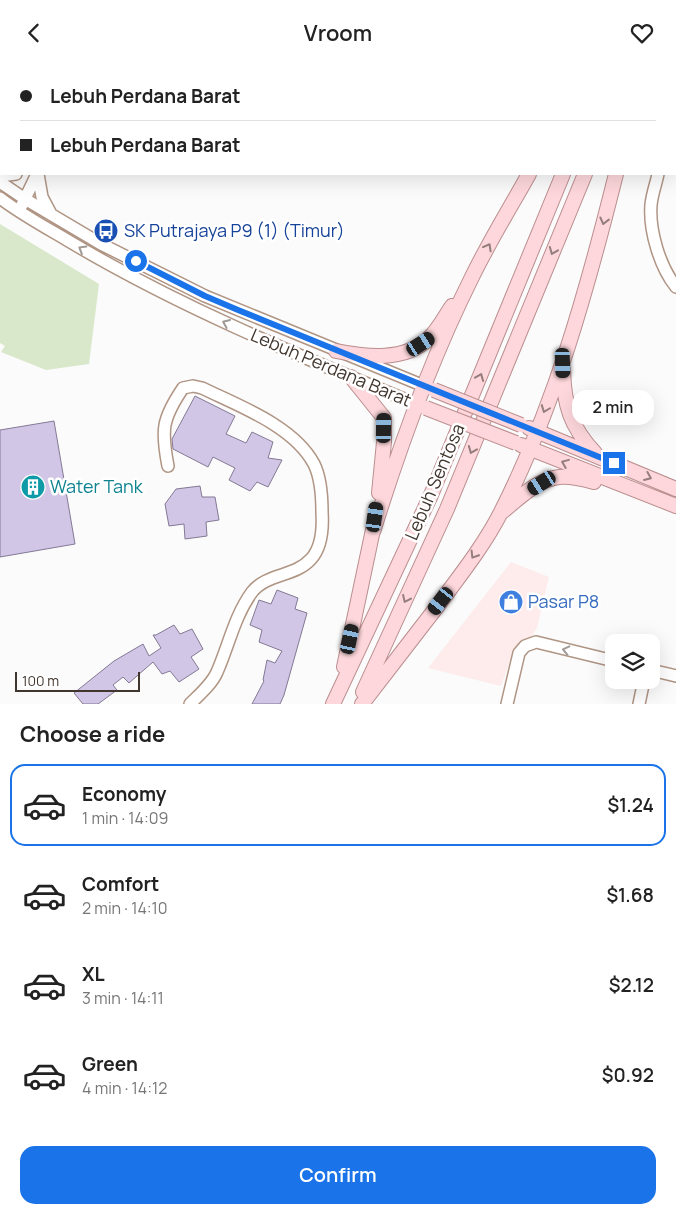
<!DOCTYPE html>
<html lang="en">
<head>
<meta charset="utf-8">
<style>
	body { margin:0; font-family:Manrope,sans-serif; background:#f2f2f2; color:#222; height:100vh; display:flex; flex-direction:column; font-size:19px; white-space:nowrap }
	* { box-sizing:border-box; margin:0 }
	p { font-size:16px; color:#767676 }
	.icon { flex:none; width:28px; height:28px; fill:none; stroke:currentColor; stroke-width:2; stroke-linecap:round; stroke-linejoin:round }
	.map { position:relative; height:639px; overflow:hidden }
	.side { display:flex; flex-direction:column; background:#fff; flex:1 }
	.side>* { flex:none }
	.top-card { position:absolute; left:0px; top:0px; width:676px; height:110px; box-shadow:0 5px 20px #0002; display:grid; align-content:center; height:110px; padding:0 20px; background:#fff }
	.tools { position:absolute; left:605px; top:569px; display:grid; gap:10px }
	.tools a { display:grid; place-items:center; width:55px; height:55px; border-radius:10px; background:#fff; box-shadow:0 5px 20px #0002; font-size:25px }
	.scale { position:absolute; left:15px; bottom:12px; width:125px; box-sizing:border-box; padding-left:5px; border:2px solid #41362e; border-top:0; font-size:14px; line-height:18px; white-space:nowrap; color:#41362e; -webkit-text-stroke:4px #fff; paint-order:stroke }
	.end { position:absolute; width:22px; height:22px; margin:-11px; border:6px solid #1a73e8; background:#fff; box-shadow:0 0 0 2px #fff }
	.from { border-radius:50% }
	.bubble { position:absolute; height:35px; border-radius:15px; background:#fff; box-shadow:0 5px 20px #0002; font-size:16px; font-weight:600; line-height:35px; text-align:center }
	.car { position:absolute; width:15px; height:30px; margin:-15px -8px; border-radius:6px; box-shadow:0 0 4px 1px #0007; background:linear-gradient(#222 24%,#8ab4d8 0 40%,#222 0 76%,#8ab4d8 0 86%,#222 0) }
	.top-card b { display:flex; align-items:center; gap:18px; height:48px; font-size:19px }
	.top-card b+b { border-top:1px solid #e0e0e0 }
	.top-card i { width:12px; height:12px; background:#222 }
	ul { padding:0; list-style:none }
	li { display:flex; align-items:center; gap:15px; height:82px; margin:0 10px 8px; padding:0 10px; border:2px solid transparent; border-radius:15px }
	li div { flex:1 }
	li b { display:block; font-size:19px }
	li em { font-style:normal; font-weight:600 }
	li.selected { border-color:#1a73e8 }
	li>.icon { width:45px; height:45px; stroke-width:1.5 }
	h2 { padding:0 20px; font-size:22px; line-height:60px }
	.action { display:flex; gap:10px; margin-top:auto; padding:10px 20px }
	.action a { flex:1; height:58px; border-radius:15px; background:#1a73e8; color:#fff; font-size:20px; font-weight:600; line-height:58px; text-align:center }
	header { display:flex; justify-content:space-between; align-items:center; height:65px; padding:0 20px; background:#fff; font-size:22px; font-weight:600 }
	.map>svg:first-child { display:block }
	.commercial { fill:#fdeceb }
	.green { fill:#d9e8ca }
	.building { fill:#d1c6e6; stroke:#837994 }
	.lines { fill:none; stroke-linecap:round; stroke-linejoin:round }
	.minor-casing { stroke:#b09584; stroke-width:14 }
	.major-casing { stroke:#bb8e8f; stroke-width:16 }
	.minor { stroke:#fff; stroke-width:11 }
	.major { stroke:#fdd7db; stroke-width:14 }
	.major-bridge-casing { stroke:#bb8e8f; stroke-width:16; stroke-linecap:butt }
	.major-bridge { stroke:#fdd7db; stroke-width:14 }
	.oneway { stroke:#967e7c }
	.oneway2 { stroke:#a09a96 }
	.route { stroke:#1a73e8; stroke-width:6 }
	.labels { text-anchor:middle; stroke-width:5; stroke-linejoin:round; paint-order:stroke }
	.transit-label { font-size:18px; fill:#164399; stroke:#fff; text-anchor:start }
	.street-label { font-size:18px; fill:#41362e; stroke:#fff }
	.culture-label { font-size:18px; fill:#0d838f; stroke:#fff; text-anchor:start }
	.shop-label { font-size:18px; fill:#366cbe; stroke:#fff; text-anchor:start }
</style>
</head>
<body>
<header><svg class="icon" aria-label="back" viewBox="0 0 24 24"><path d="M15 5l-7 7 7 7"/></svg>Vroom<svg class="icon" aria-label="heart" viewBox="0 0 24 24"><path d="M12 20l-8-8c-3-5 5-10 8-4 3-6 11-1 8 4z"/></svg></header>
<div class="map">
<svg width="676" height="639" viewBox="0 0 676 639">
	<rect width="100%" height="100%" fill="#fbfbfb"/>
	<path class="commercial" d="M511,497l38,15 -12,51 -6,9 -11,5 -6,7 -13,37 -73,-18z"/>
	<path class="green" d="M0,159l99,60 -10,80 -43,6 -45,-18 4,-6 -5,-3z"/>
	<path class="building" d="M195,331l40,20 -9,18 20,9 6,-11 21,10 -5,16 14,2 -14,27 -11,-5 -7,9 -21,-11 6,-12 -22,-11 -5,10 -35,-18 -1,-10z
		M54,356l21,123 -75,13v-127z
		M200,421l2,11h13l4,23 -13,2 1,14 -22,3 -1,-15 -15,2 -4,-22 11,-15z
		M277,525l21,8 -3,11 12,4 -23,82 -4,9h-28l12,-23 -1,-1 4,-20 8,3 7,-12 -23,-9 3,-12 -12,-5 9,-25 12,4z
		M174,560l6,9 12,-5 11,20 -12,8 8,12 -20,13 -9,-11 -8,3 -9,-12 -24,21 -6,-6 -10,8 4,5 -19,14h-15l-9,-11 40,-32 29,-17 6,12 12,-8 -8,-13h3z"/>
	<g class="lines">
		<defs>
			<path id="minor" d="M13,1v-1
				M82,1l1,-1
				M0,25l1,-2
				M675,38l1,-4
				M675,102h1
				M38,109l4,23 8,15
				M658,109c-2,10 -6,20 -7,31 -2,26 9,62 25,82
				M0,111l16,-2
				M0,117l25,17 76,45 104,52 219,90
				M0,133c21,16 45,29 67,42 112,67 230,115 349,164
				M22,140l15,-31
				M168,401c-7,-36 -6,-47 15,-78l10,-2 9,2c37,18 92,38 112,76 7,14 8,33 8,48 1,16 0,35 -11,47 -16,18 -44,14 -59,33 -18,25 -23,53 -35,80 -5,12 -18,23 -27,32
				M651,605l25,6
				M507,639l12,-51 6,-7 11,-4 78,19
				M639,639l5,-24"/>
			<path id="major" d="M588,1l1,-1
				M607,1l1,-1
				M630,1v-1
				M643,1v-1
				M336,286c30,6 69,11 93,-13 9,-8 16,-22 23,-32
				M563,304c1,36 7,57 32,84
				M351,312l33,41v24l-5,51
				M529,363l147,61
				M521,380l155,61
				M502,447c16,-13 36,-33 57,-35 12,-1 24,2 35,5
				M373,467c27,-87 58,-173 99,-255 17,-35 38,-69 57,-103
				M344,602l30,-142
				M363,627l84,-183 138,-335
				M333,639l98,-209 132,-321
				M362,639c25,-32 49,-64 74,-96 22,-30 47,-61 64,-94 55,-108 87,-224 116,-340"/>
		</defs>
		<use href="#minor" class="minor-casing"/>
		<use href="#major" class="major-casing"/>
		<use href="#minor" class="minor"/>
		<use href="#major" class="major"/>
		<defs>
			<path id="major-bridge" d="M434,325l87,35
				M426,343l90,35"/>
		</defs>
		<use href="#major-bridge" class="major-bridge-casing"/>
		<use href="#major-bridge" class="major-bridge"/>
	</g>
	<defs><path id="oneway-chevron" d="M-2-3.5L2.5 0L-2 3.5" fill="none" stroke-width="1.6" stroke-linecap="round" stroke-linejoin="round" transform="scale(1.25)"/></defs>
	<g class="oneway">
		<use href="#oneway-chevron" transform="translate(604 156) rotate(104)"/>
		<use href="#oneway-chevron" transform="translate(488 182) rotate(-61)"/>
		<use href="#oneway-chevron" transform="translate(553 186) rotate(112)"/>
		<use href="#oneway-chevron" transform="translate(480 312) rotate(-68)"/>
		<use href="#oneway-chevron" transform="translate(545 344) rotate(111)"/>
		<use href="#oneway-chevron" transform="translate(472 385) rotate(112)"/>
		<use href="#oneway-chevron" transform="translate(565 398) rotate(-158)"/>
		<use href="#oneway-chevron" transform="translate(648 412) rotate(23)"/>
		<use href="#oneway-chevron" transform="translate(474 490) rotate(122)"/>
		<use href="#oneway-chevron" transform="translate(406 534) rotate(115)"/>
	</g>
	<g class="oneway2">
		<use href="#oneway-chevron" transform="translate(82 184) rotate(-149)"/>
		<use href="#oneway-chevron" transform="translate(226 258) rotate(-157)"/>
		<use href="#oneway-chevron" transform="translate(566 585) rotate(-167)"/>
	</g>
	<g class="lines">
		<path class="route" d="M136,196l69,35 33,14 376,153"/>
	</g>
	<defs>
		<symbol id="bus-disc" viewBox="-11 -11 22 22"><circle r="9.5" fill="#1a4fb4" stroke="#fff"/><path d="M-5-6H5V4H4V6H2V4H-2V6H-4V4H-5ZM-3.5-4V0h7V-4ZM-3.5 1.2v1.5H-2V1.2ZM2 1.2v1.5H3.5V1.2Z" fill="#fff"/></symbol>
		<symbol id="building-disc" viewBox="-11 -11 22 22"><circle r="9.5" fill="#0f9aa8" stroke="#fff"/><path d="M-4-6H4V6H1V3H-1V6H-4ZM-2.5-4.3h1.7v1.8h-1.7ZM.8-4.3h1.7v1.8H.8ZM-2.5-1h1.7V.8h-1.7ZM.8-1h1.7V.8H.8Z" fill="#fff"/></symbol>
		<symbol id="shop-disc" viewBox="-11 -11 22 22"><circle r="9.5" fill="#3f7fe0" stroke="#fff"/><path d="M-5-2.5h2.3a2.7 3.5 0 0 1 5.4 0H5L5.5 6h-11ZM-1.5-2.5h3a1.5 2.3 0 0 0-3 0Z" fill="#fff"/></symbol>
	</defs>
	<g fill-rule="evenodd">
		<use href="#bus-disc" x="92" y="152" width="28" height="28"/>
		<use href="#building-disc" x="19" y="408" width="28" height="28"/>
		<use href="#shop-disc" x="497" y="523" width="28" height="28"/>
	</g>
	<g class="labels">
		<g class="transit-label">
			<text x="124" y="172">SK Putrajaya P9 (1) (Timur)</text>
		</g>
		<g class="street-label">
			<text transform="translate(331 303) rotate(23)" y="6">Lebuh Perdana Barat</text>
			<text transform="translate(435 417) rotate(-67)" y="6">Lebuh Sentosa</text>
		</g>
		<g class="culture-label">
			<text x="50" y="428">Water Tank</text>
		</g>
		<g class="shop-label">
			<text x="528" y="543">Pasar P8</text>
		</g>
	</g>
</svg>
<div class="tools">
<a><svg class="icon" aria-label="layers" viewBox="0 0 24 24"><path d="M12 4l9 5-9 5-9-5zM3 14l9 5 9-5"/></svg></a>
</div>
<div class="scale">100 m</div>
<i class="end from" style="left:136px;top:196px"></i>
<i class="end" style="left:614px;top:398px"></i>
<div class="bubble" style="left:572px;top:325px;width:82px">2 min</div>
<i class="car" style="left:421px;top:279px;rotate:57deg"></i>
<i class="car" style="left:563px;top:298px;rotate:178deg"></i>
<i class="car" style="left:384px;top:363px;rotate:1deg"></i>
<i class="car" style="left:542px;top:418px;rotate:237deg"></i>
<i class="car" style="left:375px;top:452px;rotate:8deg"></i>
<i class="car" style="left:441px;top:536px;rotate:218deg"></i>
<i class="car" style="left:350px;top:574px;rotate:12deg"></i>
<div class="top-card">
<b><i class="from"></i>Lebuh Perdana Barat</b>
<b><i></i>Lebuh Perdana Barat</b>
</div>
</div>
<section class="side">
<h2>Choose a ride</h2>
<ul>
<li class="selected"><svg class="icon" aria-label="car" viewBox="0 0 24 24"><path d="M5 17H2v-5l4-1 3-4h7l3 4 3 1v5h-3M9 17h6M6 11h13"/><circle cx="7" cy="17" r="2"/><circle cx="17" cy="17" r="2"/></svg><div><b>Economy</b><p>1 min · 14:09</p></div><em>$1.24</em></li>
<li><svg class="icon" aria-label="car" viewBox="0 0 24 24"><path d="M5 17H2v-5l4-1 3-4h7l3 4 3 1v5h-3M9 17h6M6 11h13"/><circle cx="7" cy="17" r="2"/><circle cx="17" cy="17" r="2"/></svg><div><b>Comfort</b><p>2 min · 14:10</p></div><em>$1.68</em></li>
<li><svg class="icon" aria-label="car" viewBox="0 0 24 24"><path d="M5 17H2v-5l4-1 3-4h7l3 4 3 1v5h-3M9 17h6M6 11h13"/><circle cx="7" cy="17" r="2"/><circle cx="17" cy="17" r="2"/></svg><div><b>XL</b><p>3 min · 14:11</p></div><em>$2.12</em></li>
<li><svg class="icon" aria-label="car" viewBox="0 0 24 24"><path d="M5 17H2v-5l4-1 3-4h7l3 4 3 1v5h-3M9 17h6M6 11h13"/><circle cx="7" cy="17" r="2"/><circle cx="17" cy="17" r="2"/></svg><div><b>Green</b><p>4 min · 14:12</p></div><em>$0.92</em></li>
</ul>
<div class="action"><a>Confirm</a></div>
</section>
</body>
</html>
